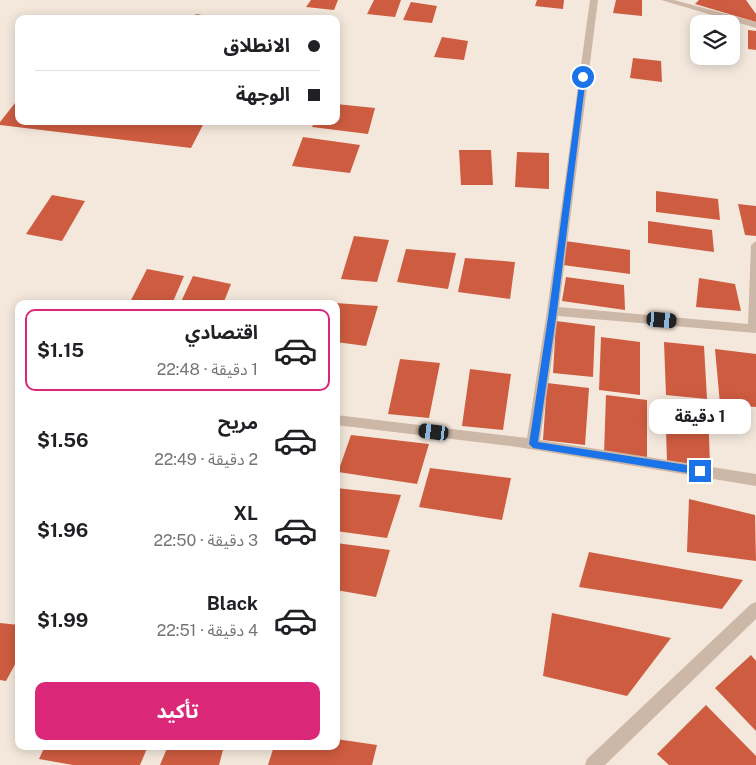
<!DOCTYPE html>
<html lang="ar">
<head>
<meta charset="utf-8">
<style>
	body { margin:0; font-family:"Public Sans","Noto Sans Arabic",sans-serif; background:#f2f2f2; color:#202124; direction:rtl; height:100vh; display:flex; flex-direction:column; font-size:19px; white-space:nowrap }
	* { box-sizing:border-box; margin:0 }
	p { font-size:16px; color:#757577 }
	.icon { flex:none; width:28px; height:28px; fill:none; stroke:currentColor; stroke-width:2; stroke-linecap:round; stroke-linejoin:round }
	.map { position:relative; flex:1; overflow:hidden; direction:ltr }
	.details { position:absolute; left:15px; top:300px; width:325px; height:450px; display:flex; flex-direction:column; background:#fff; border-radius:10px; box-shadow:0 2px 12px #0003; direction:rtl }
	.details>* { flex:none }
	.hud { position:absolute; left:15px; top:15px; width:325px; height:110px; border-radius:10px; box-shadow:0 2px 12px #0003; direction:rtl; display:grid; align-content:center; height:110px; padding:0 20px; background:#fff }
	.fabs { position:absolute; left:690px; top:15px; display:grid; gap:10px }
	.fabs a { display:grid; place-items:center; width:50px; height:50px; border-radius:10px; background:#fff; box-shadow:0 2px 12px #0003; font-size:25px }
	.end { position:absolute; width:22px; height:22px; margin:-11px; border:6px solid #1a73e8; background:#fff; box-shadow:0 0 0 2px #fff }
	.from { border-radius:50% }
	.bubble { position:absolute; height:35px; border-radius:10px; background:#fff; box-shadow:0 2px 12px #0003; font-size:16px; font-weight:700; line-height:35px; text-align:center; direction:rtl }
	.car { position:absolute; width:15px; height:30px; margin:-15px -8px; border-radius:6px; box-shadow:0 0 4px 1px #0007; background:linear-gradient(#222 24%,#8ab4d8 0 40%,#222 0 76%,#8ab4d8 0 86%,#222 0) }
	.hud b { display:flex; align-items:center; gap:18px; height:48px; font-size:19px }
	.hud b+b { border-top:1px solid #e0e0e0 }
	.hud i { width:12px; height:12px; background:#202124 }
	ul { padding:9px 0 0; list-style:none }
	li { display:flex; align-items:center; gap:15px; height:82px; margin:0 10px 8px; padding:0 10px; border:2px solid transparent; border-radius:10px }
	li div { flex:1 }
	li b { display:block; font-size:19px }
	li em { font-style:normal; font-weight:700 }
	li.current { border-color:#db2777 }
	li>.icon { width:45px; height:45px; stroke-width:1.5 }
	.cta { display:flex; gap:10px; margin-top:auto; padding:10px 20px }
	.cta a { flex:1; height:58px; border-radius:10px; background:#db2777; color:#fff; font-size:20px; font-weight:700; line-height:58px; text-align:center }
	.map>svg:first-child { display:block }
	.building { fill:#ce5c40 }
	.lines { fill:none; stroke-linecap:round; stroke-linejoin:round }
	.minor { fill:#cdb7a7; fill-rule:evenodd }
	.route { fill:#1a73e8 }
</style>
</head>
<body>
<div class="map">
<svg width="756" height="765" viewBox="0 0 756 765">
	<rect width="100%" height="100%" fill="#f4e8dc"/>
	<path class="building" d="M311,0h27l-4,10 -28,-3z
		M374,0h27l-6,17 -28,-3z
		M537,0h27l-1,9 -28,-3z
		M616,0h26v16l-29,-3z
		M699,0h47l10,14v8l-61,-18z
		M411,2l26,4 -5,17 -29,-3z
		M196,14l23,4v1h-25z
		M748,30l8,1v19l-8,-1z
		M442,37l26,4 -4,19 -30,-3z
		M633,58l28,3 1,21 -32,-4z
		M19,98v23h186l-14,27 -191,-23v-3z
		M336,104l39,4 -7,26 -56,-7 3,-6h21z
		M303,137l57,8 -10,28 -58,-7z
		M459,150h32l2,35h-32z
		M517,152l32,1v36l-34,-2z
		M656,191l62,8 2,21 -64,-8z
		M52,195l33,6 -23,40 -36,-7z
		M738,204l18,2v30l-11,-1z
		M648,221l64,9 2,22 -66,-9z
		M354,236l35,4 -12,42 -36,-3z
		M565,241l65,9v24l-67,-9z
		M406,249l50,4 -8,36 -51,-7z
		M465,258l50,4 -5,37 -52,-7z
		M147,269l37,7 -12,28h-43z
		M193,276l38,8 -8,20h-43z
		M566,277l58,8 1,25 -63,-9z
		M699,278l36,6 6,27 -45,-4z
		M336,303l42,3 -12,40 -30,-4z
		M556,321l39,5 -2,51 -40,-4z
		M601,337l39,5v53l-41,-5z
		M664,342l40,4 3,53 -41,-4z
		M715,349l41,5v53l-36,-3z
		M400,359l40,4 -11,55 -41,-4z
		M470,369l41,5 -8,56 -41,-4z
		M547,383l42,5 -4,57 -42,-5z
		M606,395l41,5v59l-43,-5z
		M665,401l43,5 2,60 -43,-5z
		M351,435l78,9 -12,40 -79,-12z
		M430,468l81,10 -9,42 -83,-13z
		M336,488l65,7 -14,43 -51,-7z
		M689,499l66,16 1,46 -69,-9z
		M336,543l54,7 -14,47 -40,-7z
		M589,552l154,28 -21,29 -143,-22z
		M552,613l119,25 -44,58 -84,-20z
		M0,623l19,2v32l-13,24 -6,-1z
		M751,655l5,6v70l-41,-43z
		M706,705l50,51v9h-87l-12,-11z
		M336,739l41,6 -5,20h-104l6,-19h62z
		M45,746h103l-8,19h-67l-34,-6z
		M168,746h56l-5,19h-59z"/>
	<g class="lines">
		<path class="minor" d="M590,0h8l-39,307 189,17 3,-79 5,-4v92l-198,-17 -18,124 216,34v12l-245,-40 -175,-21v-10l191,23 20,-127z
			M661,0h13l82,22v6z
			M756,602v17l-151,146h-20l2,-6 164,-155z"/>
	</g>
	<path class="route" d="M583,75l3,2 -29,234 -19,131 162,25 5,4 -5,4 -167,-27 -4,-4 20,-133 31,-234z"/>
</svg>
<div class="fabs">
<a><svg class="icon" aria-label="layers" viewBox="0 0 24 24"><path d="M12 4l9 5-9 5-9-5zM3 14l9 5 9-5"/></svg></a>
</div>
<i class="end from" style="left:583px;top:77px"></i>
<i class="end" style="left:700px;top:471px"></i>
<div class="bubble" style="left:649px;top:399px;width:102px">1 دقيقة</div>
<i class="car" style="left:662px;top:320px;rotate:95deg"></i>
<i class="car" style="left:434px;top:432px;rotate:277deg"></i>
<div class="hud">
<b><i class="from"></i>الانطلاق</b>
<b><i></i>الوجهة</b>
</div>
<section class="details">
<ul>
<li class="current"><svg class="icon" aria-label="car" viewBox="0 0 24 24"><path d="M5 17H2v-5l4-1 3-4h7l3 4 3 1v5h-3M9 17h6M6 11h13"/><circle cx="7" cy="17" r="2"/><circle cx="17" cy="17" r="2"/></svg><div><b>اقتصادي</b><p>1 دقيقة · 22:48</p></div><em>$1.15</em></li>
<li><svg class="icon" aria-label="car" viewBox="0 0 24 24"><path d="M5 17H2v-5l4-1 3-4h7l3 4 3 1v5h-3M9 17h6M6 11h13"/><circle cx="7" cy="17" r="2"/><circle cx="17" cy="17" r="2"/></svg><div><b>مريح</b><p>2 دقيقة · 22:49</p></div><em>$1.56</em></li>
<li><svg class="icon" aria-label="car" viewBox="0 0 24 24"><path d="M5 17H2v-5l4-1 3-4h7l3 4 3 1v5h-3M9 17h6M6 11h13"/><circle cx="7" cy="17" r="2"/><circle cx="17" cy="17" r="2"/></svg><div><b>XL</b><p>3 دقيقة · 22:50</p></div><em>$1.96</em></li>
<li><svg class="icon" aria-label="car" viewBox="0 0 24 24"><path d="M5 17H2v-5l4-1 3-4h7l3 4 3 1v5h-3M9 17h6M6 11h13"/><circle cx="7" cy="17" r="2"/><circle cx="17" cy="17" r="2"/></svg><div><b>Black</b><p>4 دقيقة · 22:51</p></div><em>$1.99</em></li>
</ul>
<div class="cta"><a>تأكيد</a></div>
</section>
</div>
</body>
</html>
